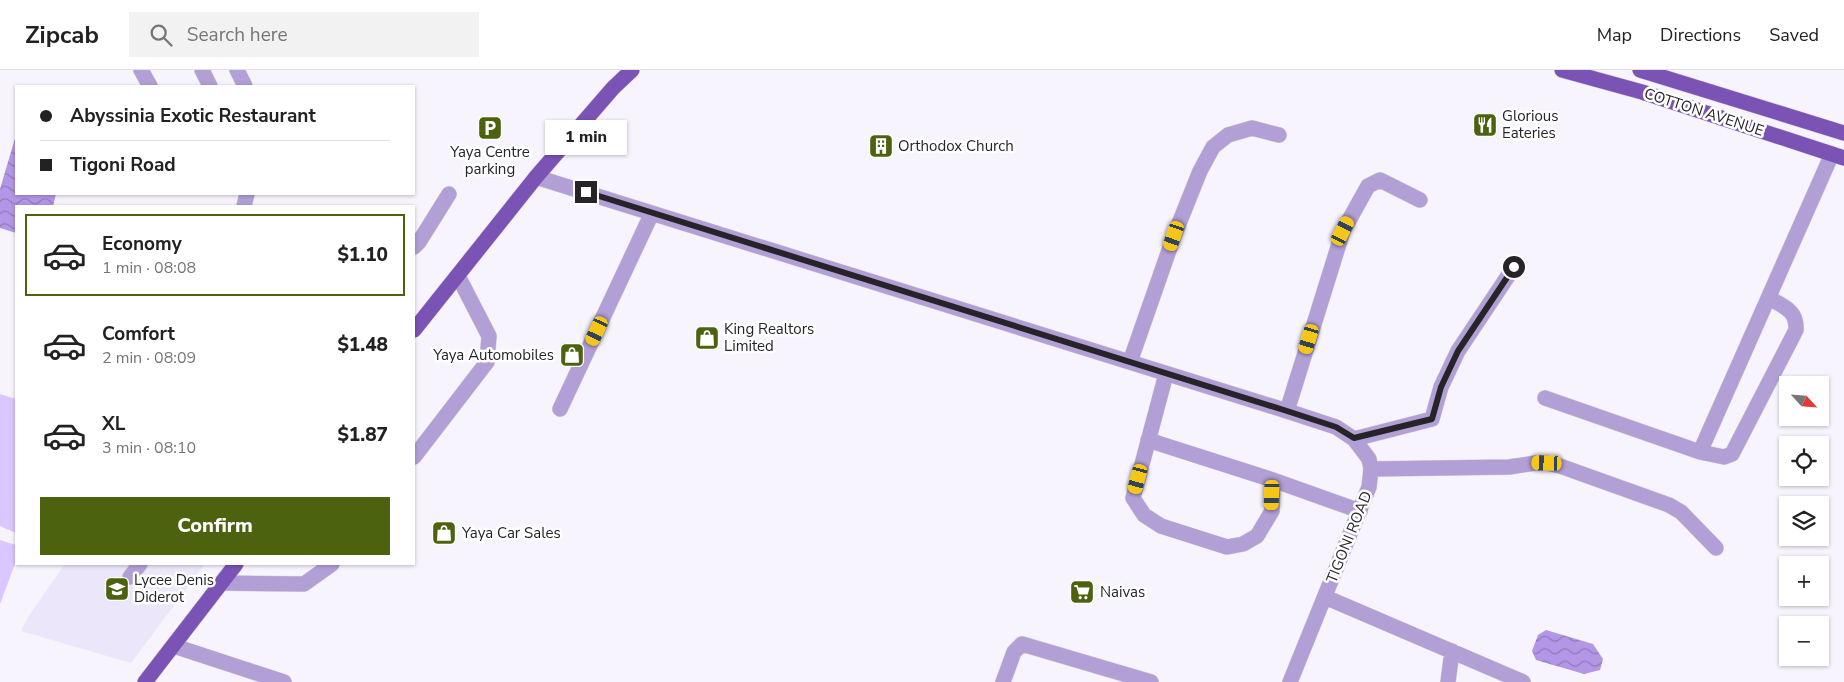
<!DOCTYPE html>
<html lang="en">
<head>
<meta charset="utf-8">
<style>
	body { margin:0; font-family:"Nunito Sans",sans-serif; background:#f2f2f2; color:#222; height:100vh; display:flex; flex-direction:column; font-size:19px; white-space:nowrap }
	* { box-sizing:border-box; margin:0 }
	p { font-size:16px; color:#767676 }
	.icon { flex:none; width:28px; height:28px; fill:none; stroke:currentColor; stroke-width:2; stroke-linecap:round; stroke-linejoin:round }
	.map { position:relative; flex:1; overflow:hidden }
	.side { position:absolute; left:15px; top:135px; width:400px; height:360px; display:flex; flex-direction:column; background:#fff; border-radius:0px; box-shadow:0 1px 4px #0004 }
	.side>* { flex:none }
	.guide { position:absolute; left:15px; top:15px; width:400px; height:110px; border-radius:0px; box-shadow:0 1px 4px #0004; display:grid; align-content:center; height:110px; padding:0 25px; background:#fff }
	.needle { width:32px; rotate:116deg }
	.fabs { position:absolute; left:1779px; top:306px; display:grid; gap:10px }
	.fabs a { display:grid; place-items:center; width:50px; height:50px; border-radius:0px; background:#fff; box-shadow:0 1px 4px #0004; font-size:25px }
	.end { position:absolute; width:22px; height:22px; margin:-11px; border:6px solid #262429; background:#fff; box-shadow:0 0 0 2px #fff }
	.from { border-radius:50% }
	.bubble { position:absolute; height:35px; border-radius:0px; background:#fff; box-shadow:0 1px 4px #0004; font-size:16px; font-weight:800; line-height:35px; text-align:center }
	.car { position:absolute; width:15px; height:30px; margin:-15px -8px; border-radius:6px; box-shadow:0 0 4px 1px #0007; background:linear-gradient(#f5c518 24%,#345 0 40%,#f5c518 0 76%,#345 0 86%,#f5c518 0) }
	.guide b { display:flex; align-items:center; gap:18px; height:48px; font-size:19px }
	.guide b+b { border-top:1px solid #e0e0e0 }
	.guide i { width:12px; height:12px; background:#222 }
	ul { padding:9px 0 0; list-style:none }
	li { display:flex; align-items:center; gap:15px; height:82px; margin:0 10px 8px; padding:0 15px; border:2px solid transparent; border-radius:0px }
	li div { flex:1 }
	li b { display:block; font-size:19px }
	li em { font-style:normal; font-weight:800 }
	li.on { border-color:#4c620f }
	li>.icon { width:45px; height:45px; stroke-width:1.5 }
	.cta { display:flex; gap:10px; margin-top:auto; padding:10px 25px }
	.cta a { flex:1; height:58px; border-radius:0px; background:#4c620f; color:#fff; font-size:20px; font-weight:800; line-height:58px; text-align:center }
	header { display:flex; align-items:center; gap:30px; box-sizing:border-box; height:70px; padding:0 25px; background:#fff; border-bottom:1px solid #e0e0e0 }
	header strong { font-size:24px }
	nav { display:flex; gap:28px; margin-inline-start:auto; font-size:18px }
	.search { width:350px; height:45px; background:#f2f2f2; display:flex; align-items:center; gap:12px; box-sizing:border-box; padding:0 18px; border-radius:0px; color:#767676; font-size:19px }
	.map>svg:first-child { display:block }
	.built { fill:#ece6fa }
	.grass { fill:#dac7ff }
	.water { fill:url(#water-waves) }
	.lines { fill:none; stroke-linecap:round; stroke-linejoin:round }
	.minor-casing { stroke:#d1cfd8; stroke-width:16 }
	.major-casing { stroke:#d1cfd8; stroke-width:16 }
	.minor { stroke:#b29fd6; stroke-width:15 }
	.major { stroke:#7b53b5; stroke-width:15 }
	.route { stroke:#262429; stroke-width:6 }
	.labels { text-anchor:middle; stroke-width:5; stroke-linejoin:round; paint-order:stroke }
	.street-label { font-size:15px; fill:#262429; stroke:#fff }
	.poi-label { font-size:15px; fill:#262429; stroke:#fff; text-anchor:start }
</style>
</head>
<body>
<header>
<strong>Zipcab</strong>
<div class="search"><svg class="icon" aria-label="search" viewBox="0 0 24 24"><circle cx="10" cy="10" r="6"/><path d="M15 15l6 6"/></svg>Search here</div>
<nav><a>Map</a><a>Directions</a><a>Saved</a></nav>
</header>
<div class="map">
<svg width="1844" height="612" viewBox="0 0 1844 612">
	<defs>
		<pattern id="water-waves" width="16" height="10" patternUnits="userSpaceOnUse" patternTransform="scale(1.25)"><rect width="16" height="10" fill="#b396e6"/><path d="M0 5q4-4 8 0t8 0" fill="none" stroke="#917aba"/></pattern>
	</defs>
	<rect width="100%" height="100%" fill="#f7f4fe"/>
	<path class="built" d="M65,494h140l-74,99 -110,-32 9,-17z"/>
	<path class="grass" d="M0,324l16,5v134l-16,-7z
		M0,470l16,5v16l-16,43z"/>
	<path class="water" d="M16,65v59h40l-3,12h-37v27l-16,-5v-39z
		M1546,560l47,14 10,15 -3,11 -16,4 -48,-14 -4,-9 6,-16z"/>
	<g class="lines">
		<defs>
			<path id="minor" d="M141,0l9,16
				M202,0l8,16
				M237,0l8,16
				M536,107l751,234 49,16 18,12 15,20 2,10 -2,18 -79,195
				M244,136l3,-12
				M414,177l5,-5 30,-48
				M1769,228c15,9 28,12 27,32l-64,124 -8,3 -24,-5 132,-298
				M1130,292l44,-126 26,-65 13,-24 15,-12 24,-7 27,7
				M1166,304l-33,124 11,17 17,11 66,21 16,-3 14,-8 15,-25 1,-31
				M1545,328l155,54
				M560,339l92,-196
				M1287,341l56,-180 25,-45 12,-6 40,20
				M1354,369l78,-20 9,-32 17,-36 56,-84
				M1148,370l125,40 87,31
				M414,387l73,-95 2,-26 -31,-60
				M1371,399l138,-2 27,-4h11l13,3 109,39 12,7 35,36
				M130,507l10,-13
				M221,513l83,1 28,-20
				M1325,527l198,85
				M174,576l110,36
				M1003,612l11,-30 8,-8 129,38
				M1448,612l4,-31"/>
			<path id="major" d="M1562,0l80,22 202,66
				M1640,0l204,63
				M414,260l122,-153 77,-89 19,-18
				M145,612l91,-118"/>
		</defs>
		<use href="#minor" class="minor-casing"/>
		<use href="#major" class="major-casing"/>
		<use href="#minor" class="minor"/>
		<use href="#major" class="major"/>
	</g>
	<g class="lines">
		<path class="route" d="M586,122l701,219 49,16 18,11 78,-19 9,-32 17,-36 56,-84"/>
	</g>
	<defs>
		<symbol id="restaurant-square" viewBox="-11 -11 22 22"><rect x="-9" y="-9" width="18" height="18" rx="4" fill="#4c620f" stroke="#fff"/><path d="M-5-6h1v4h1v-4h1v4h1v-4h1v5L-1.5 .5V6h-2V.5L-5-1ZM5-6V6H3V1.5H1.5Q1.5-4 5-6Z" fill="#fff"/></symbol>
		<symbol id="parking-square" viewBox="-11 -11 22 22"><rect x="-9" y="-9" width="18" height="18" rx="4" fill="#4c620f" stroke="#fff"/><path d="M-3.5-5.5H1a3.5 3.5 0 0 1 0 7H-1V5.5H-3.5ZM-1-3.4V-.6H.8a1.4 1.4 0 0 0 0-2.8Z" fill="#fff"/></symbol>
		<symbol id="building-square" viewBox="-11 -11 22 22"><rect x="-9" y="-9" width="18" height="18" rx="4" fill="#4c620f" stroke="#fff"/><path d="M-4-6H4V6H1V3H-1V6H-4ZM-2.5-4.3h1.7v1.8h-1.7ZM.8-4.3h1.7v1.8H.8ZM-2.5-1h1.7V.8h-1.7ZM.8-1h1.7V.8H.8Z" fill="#fff"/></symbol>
		<symbol id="shop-square" viewBox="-11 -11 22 22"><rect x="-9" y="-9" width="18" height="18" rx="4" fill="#4c620f" stroke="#fff"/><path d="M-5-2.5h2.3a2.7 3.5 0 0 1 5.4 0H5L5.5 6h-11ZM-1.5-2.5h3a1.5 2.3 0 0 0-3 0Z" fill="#fff"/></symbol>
		<symbol id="school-square" viewBox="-11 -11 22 22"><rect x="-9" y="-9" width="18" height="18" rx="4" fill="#4c620f" stroke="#fff"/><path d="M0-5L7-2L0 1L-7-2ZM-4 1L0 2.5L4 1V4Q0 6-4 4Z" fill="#fff"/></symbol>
		<symbol id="supermarket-square" viewBox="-11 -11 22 22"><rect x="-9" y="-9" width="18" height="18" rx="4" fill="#4c620f" stroke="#fff"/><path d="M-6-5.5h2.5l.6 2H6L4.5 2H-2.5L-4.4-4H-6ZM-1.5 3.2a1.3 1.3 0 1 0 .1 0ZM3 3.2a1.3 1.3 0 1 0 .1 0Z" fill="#fff"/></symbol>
	</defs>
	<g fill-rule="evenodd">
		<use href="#restaurant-square" x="1471" y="41" width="28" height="28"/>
		<use href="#parking-square" x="476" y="44" width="28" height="28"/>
		<use href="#building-square" x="867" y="62" width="28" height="28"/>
		<use href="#shop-square" x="693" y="254" width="28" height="28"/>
		<use href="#shop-square" x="558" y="271" width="28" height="28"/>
		<use href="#shop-square" x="430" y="449" width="28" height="28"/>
		<use href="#school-square" x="103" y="505" width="28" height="28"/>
		<use href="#supermarket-square" x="1068" y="508" width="28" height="28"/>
	</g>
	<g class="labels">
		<g class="street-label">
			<text transform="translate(1704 42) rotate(18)" y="5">COTTON AVENUE</text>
			<text transform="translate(1349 467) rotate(-68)" y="5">TIGONI ROAD</text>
		</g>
		<g class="poi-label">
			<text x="1502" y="51">Glorious<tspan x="1502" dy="17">Eateries</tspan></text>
			<text x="898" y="81">Orthodox Church</text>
			<text x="490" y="87" text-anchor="middle">Yaya Centre<tspan x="490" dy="17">parking</tspan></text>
			<text x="724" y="264">King Realtors<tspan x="724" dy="17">Limited</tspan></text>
			<text x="554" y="290" text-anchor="end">Yaya Automobiles</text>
			<text x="462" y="468">Yaya Car Sales</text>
			<text x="134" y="515">Lycee Denis<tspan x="134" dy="17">Diderot</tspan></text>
			<text x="1100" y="527">Naivas</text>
		</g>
	</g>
</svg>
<div class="fabs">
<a><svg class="needle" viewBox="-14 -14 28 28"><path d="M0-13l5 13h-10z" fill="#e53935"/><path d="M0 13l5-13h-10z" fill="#767676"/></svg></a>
<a><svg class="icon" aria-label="locate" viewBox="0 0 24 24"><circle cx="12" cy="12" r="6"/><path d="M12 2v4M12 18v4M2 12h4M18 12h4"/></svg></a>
<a><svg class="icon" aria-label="layers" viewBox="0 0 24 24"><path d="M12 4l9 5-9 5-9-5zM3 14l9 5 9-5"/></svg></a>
<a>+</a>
<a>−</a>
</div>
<i class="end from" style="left:1514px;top:197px"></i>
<i class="end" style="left:586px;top:122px"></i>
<div class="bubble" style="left:545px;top:50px;width:82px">1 min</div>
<i class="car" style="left:1343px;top:161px;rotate:27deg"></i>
<i class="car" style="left:1174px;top:166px;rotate:199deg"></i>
<i class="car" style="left:597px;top:261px;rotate:205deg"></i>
<i class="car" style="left:1309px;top:269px;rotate:197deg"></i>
<i class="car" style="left:1547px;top:393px;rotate:272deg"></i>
<i class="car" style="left:1138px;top:409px;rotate:195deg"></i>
<i class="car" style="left:1272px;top:425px;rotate:182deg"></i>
<div class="guide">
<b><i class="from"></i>Abyssinia Exotic Restaurant</b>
<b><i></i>Tigoni Road</b>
</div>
<section class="side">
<ul>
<li class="on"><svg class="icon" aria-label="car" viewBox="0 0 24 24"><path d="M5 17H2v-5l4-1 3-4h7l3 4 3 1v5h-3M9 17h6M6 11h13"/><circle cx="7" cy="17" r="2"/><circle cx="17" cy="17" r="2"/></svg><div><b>Economy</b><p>1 min · 08:08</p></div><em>$1.10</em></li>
<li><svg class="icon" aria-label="car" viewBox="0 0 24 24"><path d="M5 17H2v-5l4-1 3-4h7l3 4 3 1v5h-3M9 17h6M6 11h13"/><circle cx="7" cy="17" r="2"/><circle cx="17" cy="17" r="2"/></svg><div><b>Comfort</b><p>2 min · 08:09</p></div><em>$1.48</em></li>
<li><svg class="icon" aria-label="car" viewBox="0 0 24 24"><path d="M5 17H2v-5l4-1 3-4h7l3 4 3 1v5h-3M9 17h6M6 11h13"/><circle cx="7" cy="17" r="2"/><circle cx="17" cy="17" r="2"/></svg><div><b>XL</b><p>3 min · 08:10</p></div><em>$1.87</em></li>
</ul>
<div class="cta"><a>Confirm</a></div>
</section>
</div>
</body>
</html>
